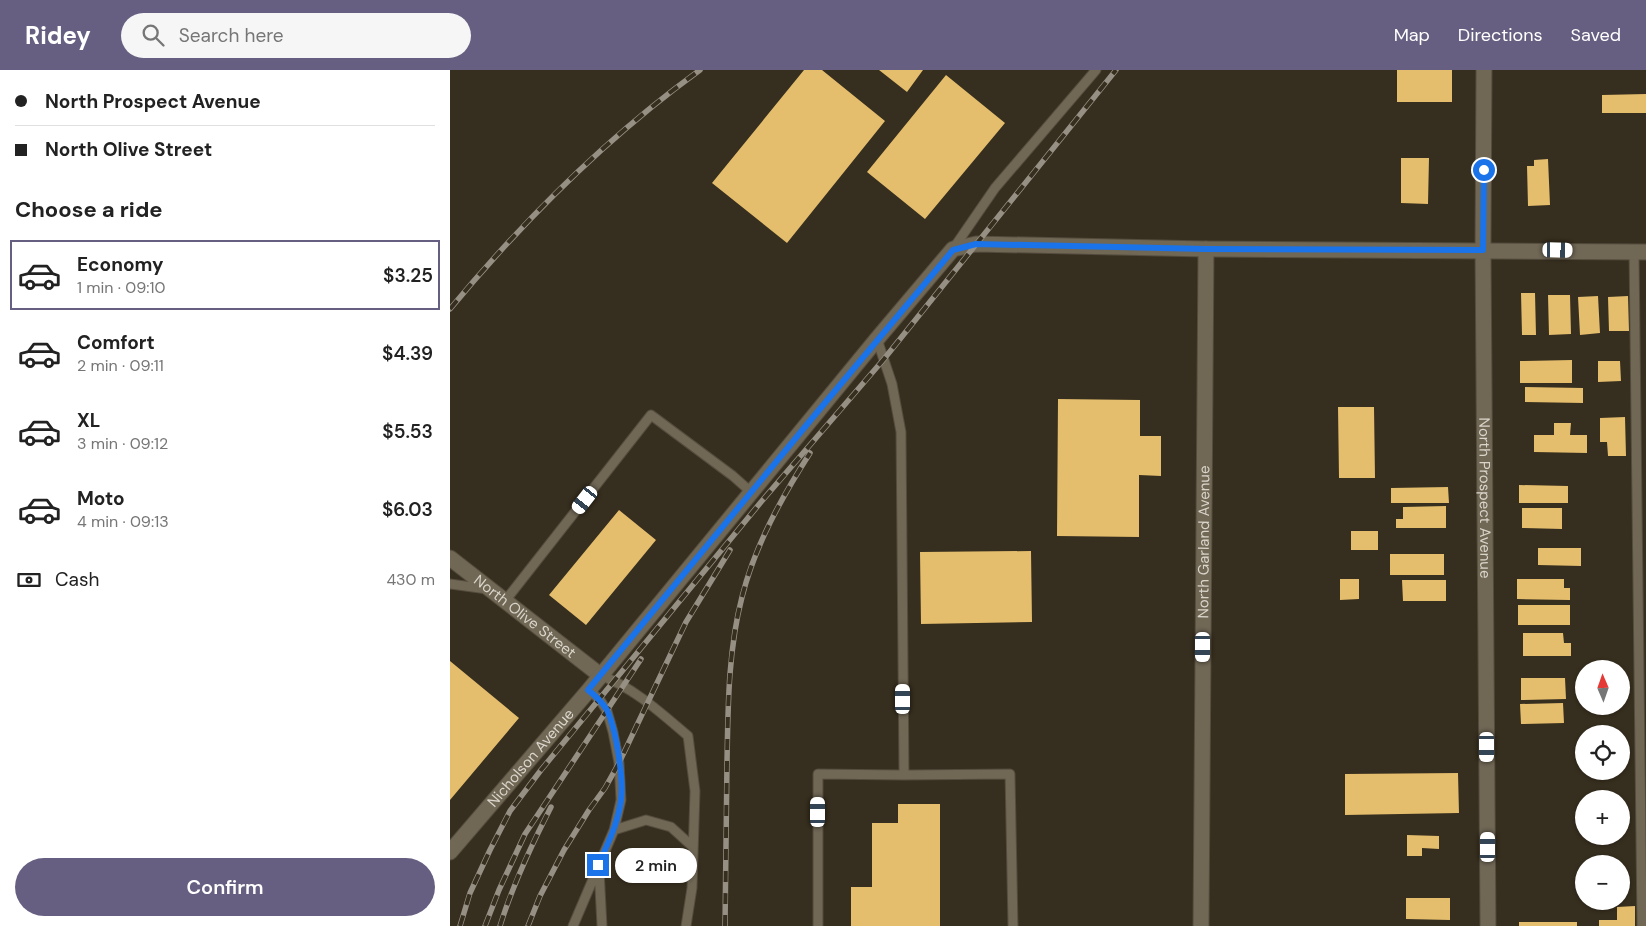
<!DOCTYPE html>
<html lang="en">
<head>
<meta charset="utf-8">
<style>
	body { margin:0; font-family:"DM Sans",sans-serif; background:#f6f6f6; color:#222; height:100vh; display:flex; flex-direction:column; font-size:19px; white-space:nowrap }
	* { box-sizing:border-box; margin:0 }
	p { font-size:16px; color:#767676 }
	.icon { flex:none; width:28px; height:28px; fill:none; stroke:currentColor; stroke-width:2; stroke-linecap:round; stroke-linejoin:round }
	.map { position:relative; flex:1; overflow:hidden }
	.drawer { display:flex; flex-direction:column; background:#fff; width:450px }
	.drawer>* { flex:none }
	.guide { display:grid; align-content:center; height:110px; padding:0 15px; background:#fff }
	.needle { width:32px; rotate:358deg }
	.tools { position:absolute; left:1125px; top:590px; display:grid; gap:10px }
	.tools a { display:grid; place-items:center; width:55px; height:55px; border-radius:50%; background:#fff; box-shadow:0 1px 4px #0004; font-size:25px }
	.end { position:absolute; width:22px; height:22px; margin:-11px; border:6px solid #1a73e8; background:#fff; box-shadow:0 0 0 2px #fff }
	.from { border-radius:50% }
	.bubble { position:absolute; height:35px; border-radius:18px; background:#fff; box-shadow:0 1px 4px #0004; font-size:16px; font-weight:600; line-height:35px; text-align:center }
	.car { position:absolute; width:15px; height:30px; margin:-15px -8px; border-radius:6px; box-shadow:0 0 4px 1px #0007; background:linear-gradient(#fff 24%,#345 0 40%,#fff 0 76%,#345 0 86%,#fff 0) }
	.guide b { display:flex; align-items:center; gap:18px; height:48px; font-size:19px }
	.guide b+b { border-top:1px solid #e0e0e0 }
	.guide i { width:12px; height:12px; background:#222 }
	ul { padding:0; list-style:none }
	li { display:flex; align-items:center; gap:15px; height:70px; margin:0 10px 8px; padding:0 5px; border:2px solid transparent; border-radius:0px }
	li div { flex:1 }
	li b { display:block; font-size:19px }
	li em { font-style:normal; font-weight:600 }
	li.on { border-color:#675f81 }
	li>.icon { width:45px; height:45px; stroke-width:1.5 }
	h2 { padding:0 15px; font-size:22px; line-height:60px }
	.pay { display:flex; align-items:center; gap:12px; height:55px; padding:0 15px; font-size:19px }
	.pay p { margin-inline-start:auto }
	.action { display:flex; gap:10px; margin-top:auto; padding:10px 15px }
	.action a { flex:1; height:58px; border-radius:30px; background:#675f81; color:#fff; font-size:20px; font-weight:600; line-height:58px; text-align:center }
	header { display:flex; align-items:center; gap:30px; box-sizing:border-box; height:70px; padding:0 25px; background:#675f81; color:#fff }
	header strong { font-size:24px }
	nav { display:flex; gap:28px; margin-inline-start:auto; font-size:18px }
	.search { width:350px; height:45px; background:#f6f6f6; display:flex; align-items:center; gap:12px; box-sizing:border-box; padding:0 18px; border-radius:28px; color:#767676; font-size:19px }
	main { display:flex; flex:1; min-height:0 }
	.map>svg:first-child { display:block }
	.building { fill:#e4bd6d }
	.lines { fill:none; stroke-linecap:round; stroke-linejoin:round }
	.lane-casing { stroke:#534b3d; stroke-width:11 }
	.street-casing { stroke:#534b3d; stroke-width:17 }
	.lane { stroke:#706755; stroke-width:9 }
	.street { stroke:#706755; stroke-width:15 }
	.rail-casing { stroke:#969084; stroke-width:5.5 }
	.rail { stroke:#362e1e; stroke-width:4; stroke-dasharray:11; stroke-linecap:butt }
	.route { stroke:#1a73e8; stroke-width:6 }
	.labels { text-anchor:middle; stroke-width:5; stroke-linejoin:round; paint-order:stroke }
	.street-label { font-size:15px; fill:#dad5cb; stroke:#362e1e }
</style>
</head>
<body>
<header>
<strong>Ridey</strong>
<div class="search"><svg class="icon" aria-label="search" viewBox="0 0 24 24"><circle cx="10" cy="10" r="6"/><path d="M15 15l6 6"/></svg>Search here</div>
<nav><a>Map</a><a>Directions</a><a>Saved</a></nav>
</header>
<main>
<section class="drawer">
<div class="guide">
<b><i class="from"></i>North Prospect Avenue</b>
<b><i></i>North Olive Street</b>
</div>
<h2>Choose a ride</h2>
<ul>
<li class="on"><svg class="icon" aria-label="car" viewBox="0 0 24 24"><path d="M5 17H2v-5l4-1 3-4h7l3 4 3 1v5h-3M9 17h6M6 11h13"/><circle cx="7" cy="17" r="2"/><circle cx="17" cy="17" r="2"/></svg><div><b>Economy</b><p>1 min · 09:10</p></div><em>$3.25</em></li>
<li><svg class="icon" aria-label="car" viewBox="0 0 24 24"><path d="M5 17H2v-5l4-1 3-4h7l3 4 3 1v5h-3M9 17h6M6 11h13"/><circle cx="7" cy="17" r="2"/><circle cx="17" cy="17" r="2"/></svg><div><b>Comfort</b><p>2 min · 09:11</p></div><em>$4.39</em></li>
<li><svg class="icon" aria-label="car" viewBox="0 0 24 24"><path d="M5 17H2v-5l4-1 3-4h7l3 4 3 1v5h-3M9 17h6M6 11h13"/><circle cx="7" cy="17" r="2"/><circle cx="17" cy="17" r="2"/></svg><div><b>XL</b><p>3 min · 09:12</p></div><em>$5.53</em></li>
<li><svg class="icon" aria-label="car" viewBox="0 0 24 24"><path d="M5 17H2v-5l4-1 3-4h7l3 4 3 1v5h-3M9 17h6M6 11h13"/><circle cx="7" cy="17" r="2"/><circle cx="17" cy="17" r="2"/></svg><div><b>Moto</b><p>4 min · 09:13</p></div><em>$6.03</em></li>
</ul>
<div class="pay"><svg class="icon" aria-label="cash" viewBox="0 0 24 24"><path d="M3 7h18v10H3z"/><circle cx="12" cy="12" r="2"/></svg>Cash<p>430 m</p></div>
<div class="action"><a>Confirm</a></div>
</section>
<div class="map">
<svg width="1196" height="856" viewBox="0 0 1196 856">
	<rect width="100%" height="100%" fill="#362e1e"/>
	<path class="building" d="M354,0h18l63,51 -98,122 -75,-60z
		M429,0h44l-16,22z
		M947,0h55v32h-55z
		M496,5l59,48 -80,96 -58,-47z
		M1196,24v19h-44v-18z
		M951,88h28l-1,46 -27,-1z
		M1098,89l2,46 -22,1 -1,-40h7v-6z
		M1071,223h14l1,42h-14z
		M1098,225h22l1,39 -22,1z
		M1148,226l2,37 -20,2 -2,-38z
		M1178,226l1,35h-20l-1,-34z
		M1122,290v23h-52v-22z
		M1148,291h22l1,20 -23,1z
		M1075,317l58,1v15l-58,-1z
		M608,329l82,1v36h21v40l-22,-1v62l-82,-1z
		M888,337h36l1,71h-36z
		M1175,347l1,39h-18l-1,-14h-7v-24z
		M1104,353h17l-1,12h17v18l-53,-1v-17h20z
		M1069,415l49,1v17h-49z
		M998,417l1,16h-58v-15z
		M996,436v22h-50v-9h7v-12z
		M1072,438h40v21l-40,-1z
		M169,440l37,30 -70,85 -37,-30z
		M901,461h27v19h-27z
		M1088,478h43v18l-43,-1z
		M581,481l1,71 -111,2 -1,-72z
		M940,484h54v21h-54z
		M890,509h19v20l-19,1z
		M1067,509h47v9h6v12l-53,-1z
		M952,510h44v21h-43z
		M1068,535h52v20h-52z
		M1073,563h40l1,10h7v13h-48z
		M0,591l69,57 -69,82z
		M1071,608h44l1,21 -45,1z
		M1113,633l1,20 -43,1 -1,-20z
		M1008,703l1,40 -114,2v-41z
		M448,734h42v122h-89v-39h21v-64h26z
		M957,765l32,1v13l-17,-1v8h-15z
		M956,828h44v22l-44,-1z
		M1185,836v20h-36v-6h18v-13z
		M1069,852h58v4h-58z"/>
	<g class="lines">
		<defs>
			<path id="lane" d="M503,179l42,-61 101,-118
				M1184,181l8,675
				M0,514l37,5
				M55,531l146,-186 82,61 18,16
				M150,605c34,13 60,37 88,61l7,55 -3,97 -6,38
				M454,705l106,-1 3,152
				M164,760l32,-10 25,7 22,20
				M149,799l3,57
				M123,856l41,-96 7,-30 -2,-37 -6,-31 -6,-21 -7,-11 -11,-10
				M368,856v-152l86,1 -3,-343 -9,-48 -15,-45"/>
			<g id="street">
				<path id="s1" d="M1034,0l-1,179 5,677"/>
				<path id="s2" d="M0,488l150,117"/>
				<path id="s3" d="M0,782l139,-162 288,-351 76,-90 23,-5 230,5 440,3"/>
				<path id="s4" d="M751,856l5,-677"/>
			</g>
		</defs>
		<use href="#lane" class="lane-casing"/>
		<use href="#street" class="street-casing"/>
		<use href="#lane" class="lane"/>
		<use href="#street" class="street"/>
		<defs>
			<path id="rail" d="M0,239c74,-89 156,-171 250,-239
				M10,856l10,-33 20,-43 20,-39 31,-41 220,-268 123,-143 232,-289
				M35,856l14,-36 26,-56 116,-175
				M50,856c13,-42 31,-80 51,-119
				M78,856l12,-30 24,-46 25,-40 16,-22 14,-25 67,-141 44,-72
				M275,856c1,-54 1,-109 2,-163 1,-56 1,-112 15,-166 13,-52 40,-100 68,-144"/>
		</defs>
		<use href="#rail" class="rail-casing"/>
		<use href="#rail" class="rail"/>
	</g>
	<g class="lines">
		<path class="route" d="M148,795c10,-21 20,-42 23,-65 3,-21 -5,-71 -14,-90 -5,-8 -11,-14 -19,-20l226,-274 139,-166 23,-6 230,5 277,1 1,-80"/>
	</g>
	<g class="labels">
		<g class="street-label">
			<text dy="5" stroke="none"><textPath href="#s1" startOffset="428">North Prospect Avenue</textPath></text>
			<text dy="5" stroke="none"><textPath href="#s4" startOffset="384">North Garland Avenue</textPath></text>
			<text dy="5" stroke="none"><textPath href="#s2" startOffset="95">North Olive Street</textPath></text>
			<text dy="5" stroke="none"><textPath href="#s3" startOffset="124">Nicholson Avenue</textPath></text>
		</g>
	</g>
</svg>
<div class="tools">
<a><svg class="needle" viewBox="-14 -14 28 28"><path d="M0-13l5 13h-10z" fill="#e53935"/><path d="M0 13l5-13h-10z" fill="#767676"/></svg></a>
<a><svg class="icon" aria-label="locate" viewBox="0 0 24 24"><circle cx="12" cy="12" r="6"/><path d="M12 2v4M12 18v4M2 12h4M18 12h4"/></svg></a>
<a>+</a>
<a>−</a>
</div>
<i class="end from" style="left:1034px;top:100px"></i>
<i class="end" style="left:148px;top:795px"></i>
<div class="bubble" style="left:165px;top:778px;width:82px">2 min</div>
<i class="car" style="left:1108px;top:180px;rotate:91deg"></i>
<i class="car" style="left:135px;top:430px;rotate:218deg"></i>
<i class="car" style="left:753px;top:577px;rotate:180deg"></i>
<i class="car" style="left:453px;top:629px;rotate:0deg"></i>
<i class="car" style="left:1037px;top:677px;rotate:180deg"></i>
<i class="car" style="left:368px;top:742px;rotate:0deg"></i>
<i class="car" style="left:1038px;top:777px;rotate:0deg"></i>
</div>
</main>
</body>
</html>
